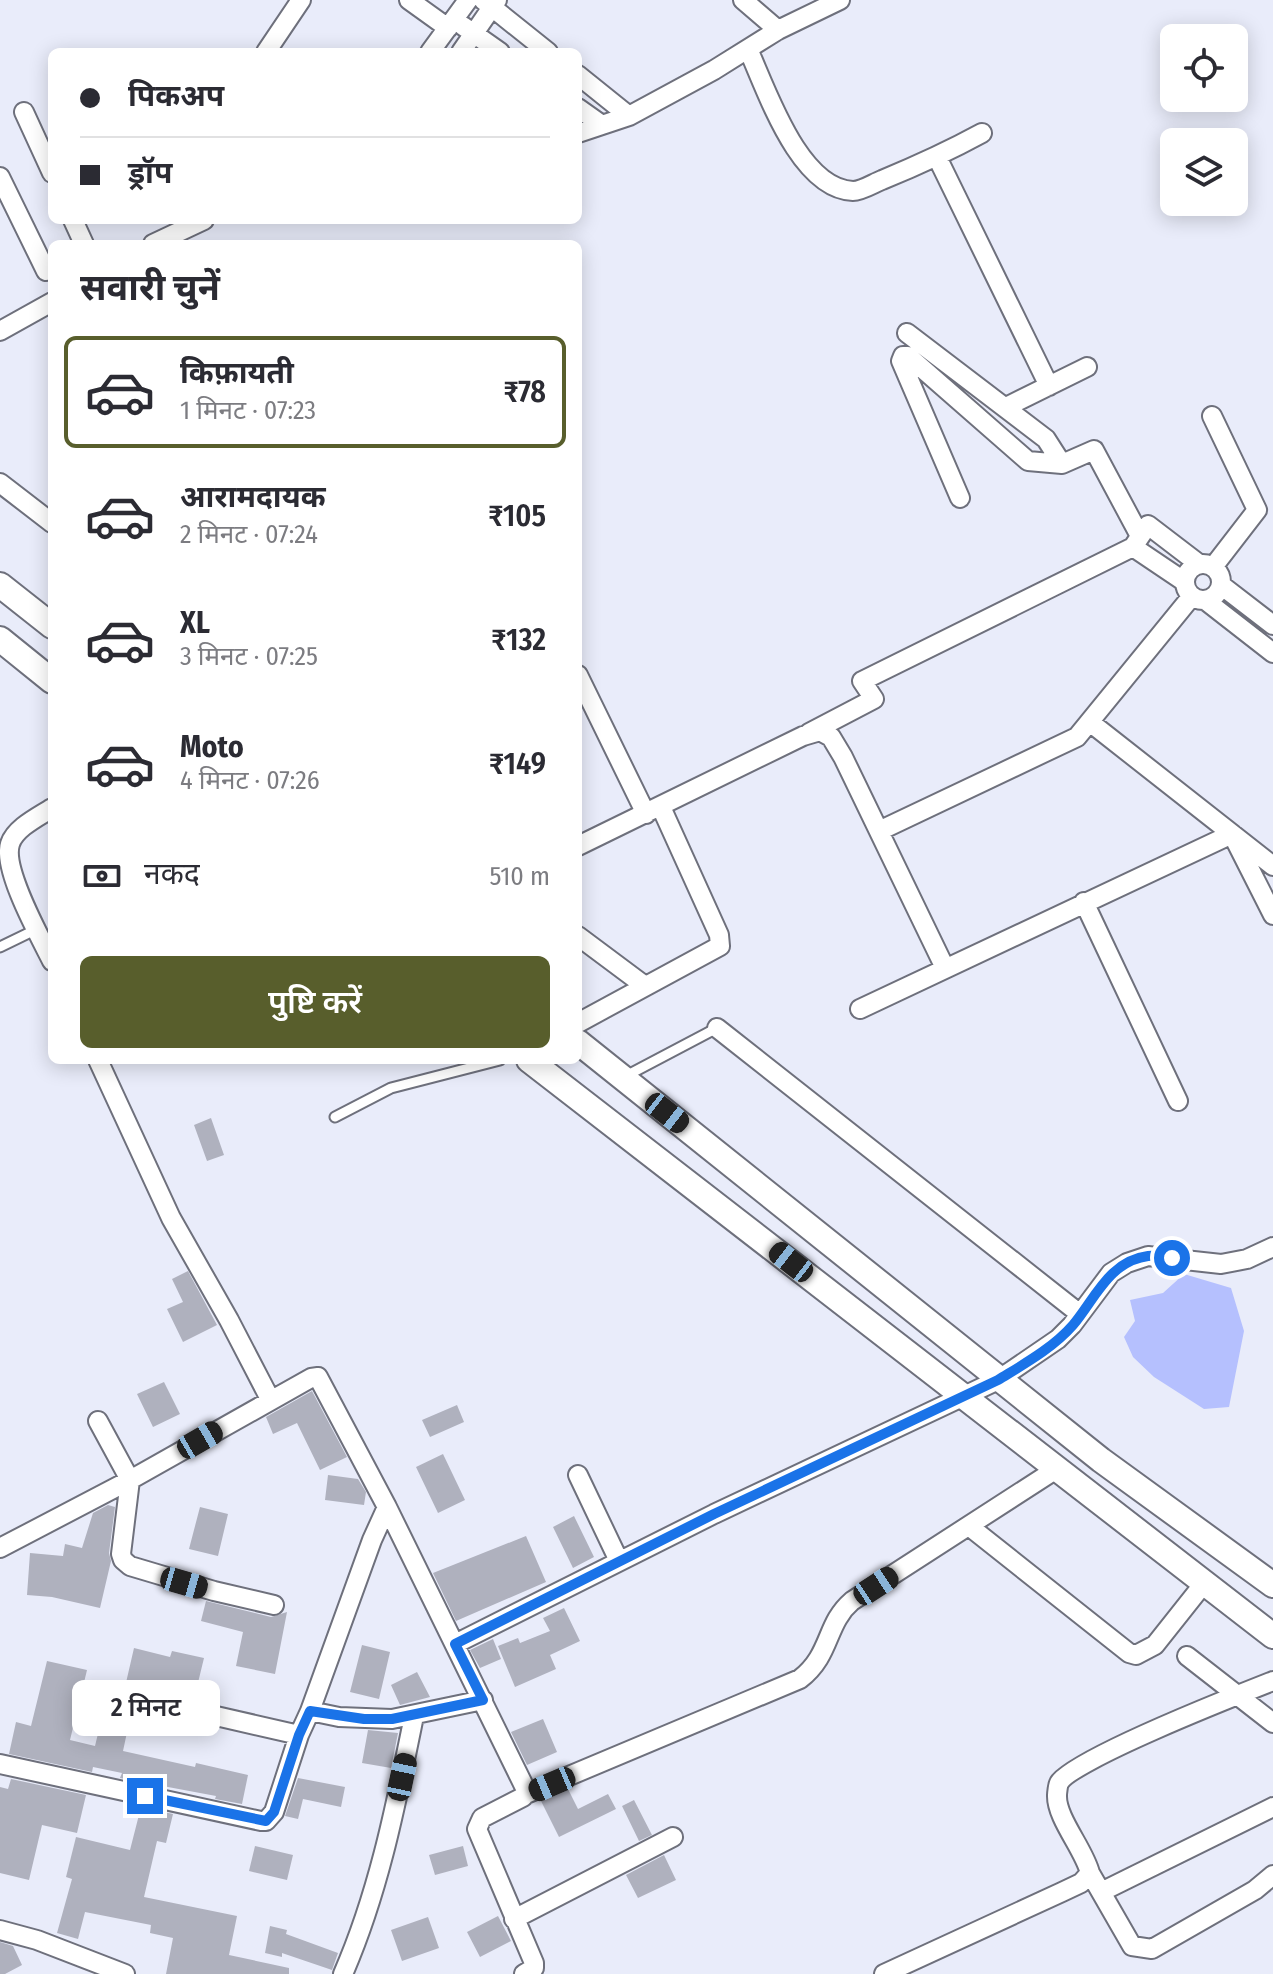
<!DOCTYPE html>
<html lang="hi">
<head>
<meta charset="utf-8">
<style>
	body { margin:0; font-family:"Fira Sans Condensed","Noto Sans Devanagari",sans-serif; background:#f7f7f7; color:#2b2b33; height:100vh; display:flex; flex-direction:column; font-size:30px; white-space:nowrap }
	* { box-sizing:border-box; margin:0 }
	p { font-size:26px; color:#7c7c81 }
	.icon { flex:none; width:44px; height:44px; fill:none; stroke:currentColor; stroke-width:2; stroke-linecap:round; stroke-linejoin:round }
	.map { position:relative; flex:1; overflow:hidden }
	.drawer { position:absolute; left:48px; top:240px; width:534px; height:824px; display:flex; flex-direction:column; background:#fff; border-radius:12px; box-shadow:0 4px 20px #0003 }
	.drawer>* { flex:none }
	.guide { position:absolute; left:48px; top:48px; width:534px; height:176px; border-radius:12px; box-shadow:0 4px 20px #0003; display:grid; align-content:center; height:176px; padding:0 32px; background:#fff }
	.tools { position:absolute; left:1160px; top:24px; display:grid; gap:16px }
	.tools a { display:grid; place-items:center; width:88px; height:88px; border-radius:12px; background:#fff; box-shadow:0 4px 20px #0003; font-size:40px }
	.end { position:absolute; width:36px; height:36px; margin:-18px; border:10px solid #1a73e8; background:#fff; box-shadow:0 0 0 4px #fff }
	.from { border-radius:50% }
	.bubble { position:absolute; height:56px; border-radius:12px; background:#fff; box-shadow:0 4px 20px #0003; font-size:26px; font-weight:600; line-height:56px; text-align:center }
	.car { position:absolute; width:24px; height:48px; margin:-24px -12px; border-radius:10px; box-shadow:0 0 6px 2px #0007; background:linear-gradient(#222 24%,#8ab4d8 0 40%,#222 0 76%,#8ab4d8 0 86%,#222 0) }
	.guide b { display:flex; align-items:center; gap:28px; height:76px; font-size:30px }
	.guide b+b { border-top:2px solid #e1e1e2 }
	.guide i { width:20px; height:20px; background:#2b2b33 }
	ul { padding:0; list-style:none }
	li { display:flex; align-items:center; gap:24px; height:112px; margin:0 16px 12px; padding:0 16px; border:4px solid transparent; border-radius:12px }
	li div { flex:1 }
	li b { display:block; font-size:30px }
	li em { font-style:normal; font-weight:600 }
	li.on { border-color:#585e2c }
	li>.icon { width:72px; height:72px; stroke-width:1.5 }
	h2 { padding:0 32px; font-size:36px; line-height:96px }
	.pay { display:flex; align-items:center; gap:20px; height:88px; padding:0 32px; font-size:30px }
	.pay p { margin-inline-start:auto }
	.primary-button { display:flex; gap:16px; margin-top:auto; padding:16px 32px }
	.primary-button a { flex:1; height:92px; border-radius:12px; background:#585e2c; color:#fff; font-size:32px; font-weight:600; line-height:92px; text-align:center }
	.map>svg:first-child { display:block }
	.water { fill:#b5c0fe }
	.building { fill:#afb1be }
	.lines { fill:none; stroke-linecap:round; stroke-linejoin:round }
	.lane-casing { stroke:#6e707c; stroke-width:13 }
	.street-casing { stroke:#6e707c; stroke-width:22 }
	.secondary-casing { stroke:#6e707c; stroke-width:28 }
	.lane { stroke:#fff; stroke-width:9 }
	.street { stroke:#fff; stroke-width:18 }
	.secondary { stroke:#fff; stroke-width:24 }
	.route { stroke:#1a73e8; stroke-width:10 }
</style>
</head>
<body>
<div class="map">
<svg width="1273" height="1974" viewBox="0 0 1273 1974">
	<rect width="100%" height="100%" fill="#e9ecfa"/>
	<path class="water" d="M1184,1274l47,14 13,43 -15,76 -25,2 -50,-32 -21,-20 -9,-20 11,-16 -5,-21 33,-7z"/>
	<path class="building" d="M211,1118l13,37 -17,6 -13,-36z
		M188,1271l29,54 -34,17 -16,-33 16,-7 -11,-23z
		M164,1382l16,32 -27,13 -16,-33z
		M312,1391l35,66 -27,13 -23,-47 -24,11 -7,-17z
		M457,1405l7,17 -34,15 -8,-17z
		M443,1454l22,46 -27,13 -22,-46z
		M328,1475l30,4 8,13 -2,13 -39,-5z
		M108,1505l7,2 -6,46 2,8 -11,47 -48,-11 -25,-2 3,-42 33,3 2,-12 17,4 11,-35z
		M200,1507l28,7 -10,42 -29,-7z
		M574,1516l20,41 -21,11 -20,-41z
		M526,1536l20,46 -90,39 -23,-48z
		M206,1601l65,16 16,-5 -12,62 -39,-8 7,-34 -42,-11z
		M564,1608l16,33 -30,14 6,14 -41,18 -17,-41 20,-8 2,5 30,-12 -7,-13z
		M493,1639l8,20 -21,9 -10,-18z
		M362,1645l28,7 -11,47 -29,-7z
		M134,1648l36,9 2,-6 32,7 -17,70 -68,-15z
		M47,1661l40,9 -17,70 25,6 7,-29 27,6 -6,28 72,16 1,-4 52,12 -6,29 -27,-5 1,-3 -96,-18 2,-5 -29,-6 -1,5 -83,-18 7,-32 15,4z
		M417,1672l13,25 -30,8 -9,-20z
		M543,1719l14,33 -30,13 -16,-33z
		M368,1730l30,3 -7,35 -29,-5z
		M298,1778l47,9 -4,20 -38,-8 -5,20 -13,-3z
		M11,1779l75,16 -9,38 -35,-8 -13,55 -29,-7v-86l8,2z
		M568,1789l10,20 30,-15 8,15 -57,28 -18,-36z
		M634,1800l18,35 -13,6 -17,-35z
		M141,1807l32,7 -7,29 -9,-2 -13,56 93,19 -8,39 60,13v6h-123l7,-36 -23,-5 1,-8 -66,-13 -7,27 -21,-6 15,-54 -6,-2 10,-40 54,13z
		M255,1846l38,9 -6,25 -38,-9z
		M463,1846l5,20 -33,9 -6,-20z
		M664,1855l12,25 -38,18 -12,-23z
		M498,1916l13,25 -31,16 -13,-25z
		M428,1917l11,31 -37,13 -11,-31z
		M270,1926l17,4 -1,4 52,19 -6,17 -50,-17v4l-17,-4z
		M0,1942l13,4 9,19 -17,9h-5z"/>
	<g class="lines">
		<defs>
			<path id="lane" d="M0,947l37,-18
				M624,1077l93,-49
				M335,1117l56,-29 109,-28"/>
			<path id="street" d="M409,0l39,28
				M483,0l65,52
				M743,0l35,30
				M463,26l37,26
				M748,49c19,42 51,140 105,142 9,0 21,-8 29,-11 34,-14 67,-29 100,-47
				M266,52l35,-52
				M430,52l38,-52
				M461,52l36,-52
				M578,75l51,41
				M578,108l24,17
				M24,112l28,61
				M578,133l51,-17 85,-46 64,-40 62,-30
				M937,157l112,229
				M0,177l46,94
				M73,220l11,24
				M153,244l51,-24
				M0,331l52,-29
				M907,333l139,106 16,25
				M1006,407l81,-40
				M1212,416l45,94 -44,57
				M0,483l52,40
				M960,498l-59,-137 2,-5h5l120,105 34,3 32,-14 46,86
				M1133,547l52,35
				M1185 582a18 18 0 1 1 36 0a18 18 0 1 1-36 0Z
				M1221,585l52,40
				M1205,600l68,53
				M578,675l68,139
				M1091,723l182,143
				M809,733l65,-34 -12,-18 271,-134 15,-22 51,39
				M52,808c-14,9 -37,20 -42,36 -8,25 30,93 42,117
				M879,831l198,-94 115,-141
				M578,846l225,-110 17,-5 11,6 12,20 102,211
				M1084,902l94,199
				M578,936l67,50
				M860,1009l372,-175 41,81
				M578,1023l142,-77 -1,-11 -58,-128
				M717,1028l363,286
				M98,1060l73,158 58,102 41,79
				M98,1421l32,59 -9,74 2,6 7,6 84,25 60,14
				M578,1475l41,86
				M970,1527l159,126 7,2 19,-10 50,-63
				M0,1548l130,-68 181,-102 7,-1 69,130 139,283v4l-3,3 -41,21 -5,11 57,134v5l-10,6
				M455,1644l259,-130 284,-134 60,-41 14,-14 39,-52 16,-10 21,-7 73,8 26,-5 26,-12
				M1187,1656l86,67
				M310,1711l62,-171 15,-33
				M216,1716l83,19
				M0,1764l261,57h5l8,-9 25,-77 11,-24 29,6 53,2 91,-19
				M526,1794l274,-115c32,-25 25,-55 52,-78l206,-133
				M1090,1873l42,73 20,3 103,-59 18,-15
				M1101,1892l172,-85
				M514,1919l159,-82
				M0,1930l37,10 88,34
				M343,1974c36,-82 53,-170 71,-258
				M884,1974l178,-82 19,-9 9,-10c-6,-24 -34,-55 -33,-78 0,-1 1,-11 2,-12 12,-23 181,-89 214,-102"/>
			<path id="secondary" d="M0,585l52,41
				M0,639l52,42
				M578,1042l523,418 172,125
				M529,1060l744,576"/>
		</defs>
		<use href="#lane" class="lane-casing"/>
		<use href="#street" class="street-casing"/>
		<use href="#secondary" class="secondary-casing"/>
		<use href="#lane" class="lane"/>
		<use href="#street" class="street"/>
		<use href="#secondary" class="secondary"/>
	</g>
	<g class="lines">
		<path class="route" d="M145,1796l121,25 8,-9 25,-77 11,-24 54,8h28l91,-19 -28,-56 259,-130 284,-134c26,-16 55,-32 75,-55 22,-26 36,-64 75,-69 7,-1 17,1 24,2"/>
	</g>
</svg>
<div class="tools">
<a><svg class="icon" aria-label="locate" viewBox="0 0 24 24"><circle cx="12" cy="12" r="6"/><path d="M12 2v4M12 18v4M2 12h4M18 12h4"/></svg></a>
<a><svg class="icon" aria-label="layers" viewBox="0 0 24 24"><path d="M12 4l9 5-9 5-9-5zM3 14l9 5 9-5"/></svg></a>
</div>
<i class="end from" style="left:1172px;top:1258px"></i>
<i class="end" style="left:145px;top:1796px"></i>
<div class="bubble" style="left:72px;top:1680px;width:148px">2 मिनट</div>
<i class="car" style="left:667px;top:1113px;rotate:128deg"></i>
<i class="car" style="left:791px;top:1262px;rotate:308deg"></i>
<i class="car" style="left:200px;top:1440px;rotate:60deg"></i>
<i class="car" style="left:184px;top:1583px;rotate:106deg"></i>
<i class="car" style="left:876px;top:1586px;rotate:57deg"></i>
<i class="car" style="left:402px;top:1777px;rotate:12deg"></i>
<i class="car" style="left:552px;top:1784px;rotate:247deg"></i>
<div class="guide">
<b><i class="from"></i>पिकअप</b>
<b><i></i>ड्रॉप</b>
</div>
<section class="drawer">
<h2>सवारी चुनें</h2>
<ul>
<li class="on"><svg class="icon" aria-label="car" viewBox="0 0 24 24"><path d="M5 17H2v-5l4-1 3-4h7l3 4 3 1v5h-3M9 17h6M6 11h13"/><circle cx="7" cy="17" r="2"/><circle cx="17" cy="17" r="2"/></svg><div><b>किफ़ायती</b><p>1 मिनट · 07:23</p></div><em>₹78</em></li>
<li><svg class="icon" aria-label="car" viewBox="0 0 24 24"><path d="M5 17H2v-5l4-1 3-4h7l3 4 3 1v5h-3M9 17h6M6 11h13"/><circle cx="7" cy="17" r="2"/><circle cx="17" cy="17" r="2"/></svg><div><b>आरामदायक</b><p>2 मिनट · 07:24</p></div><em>₹105</em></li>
<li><svg class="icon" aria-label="car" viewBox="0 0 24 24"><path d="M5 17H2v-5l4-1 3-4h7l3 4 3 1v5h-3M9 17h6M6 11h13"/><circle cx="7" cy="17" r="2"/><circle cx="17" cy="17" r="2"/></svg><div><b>XL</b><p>3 मिनट · 07:25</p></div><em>₹132</em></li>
<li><svg class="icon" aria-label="car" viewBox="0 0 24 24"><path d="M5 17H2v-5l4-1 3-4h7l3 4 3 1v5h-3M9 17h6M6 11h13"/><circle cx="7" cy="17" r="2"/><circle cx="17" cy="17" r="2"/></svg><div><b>Moto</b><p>4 मिनट · 07:26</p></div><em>₹149</em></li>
</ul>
<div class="pay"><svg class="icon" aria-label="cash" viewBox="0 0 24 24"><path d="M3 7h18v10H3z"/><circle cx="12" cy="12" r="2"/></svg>नकद<p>510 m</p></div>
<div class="primary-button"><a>पुष्टि करें</a></div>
</section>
</div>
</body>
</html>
